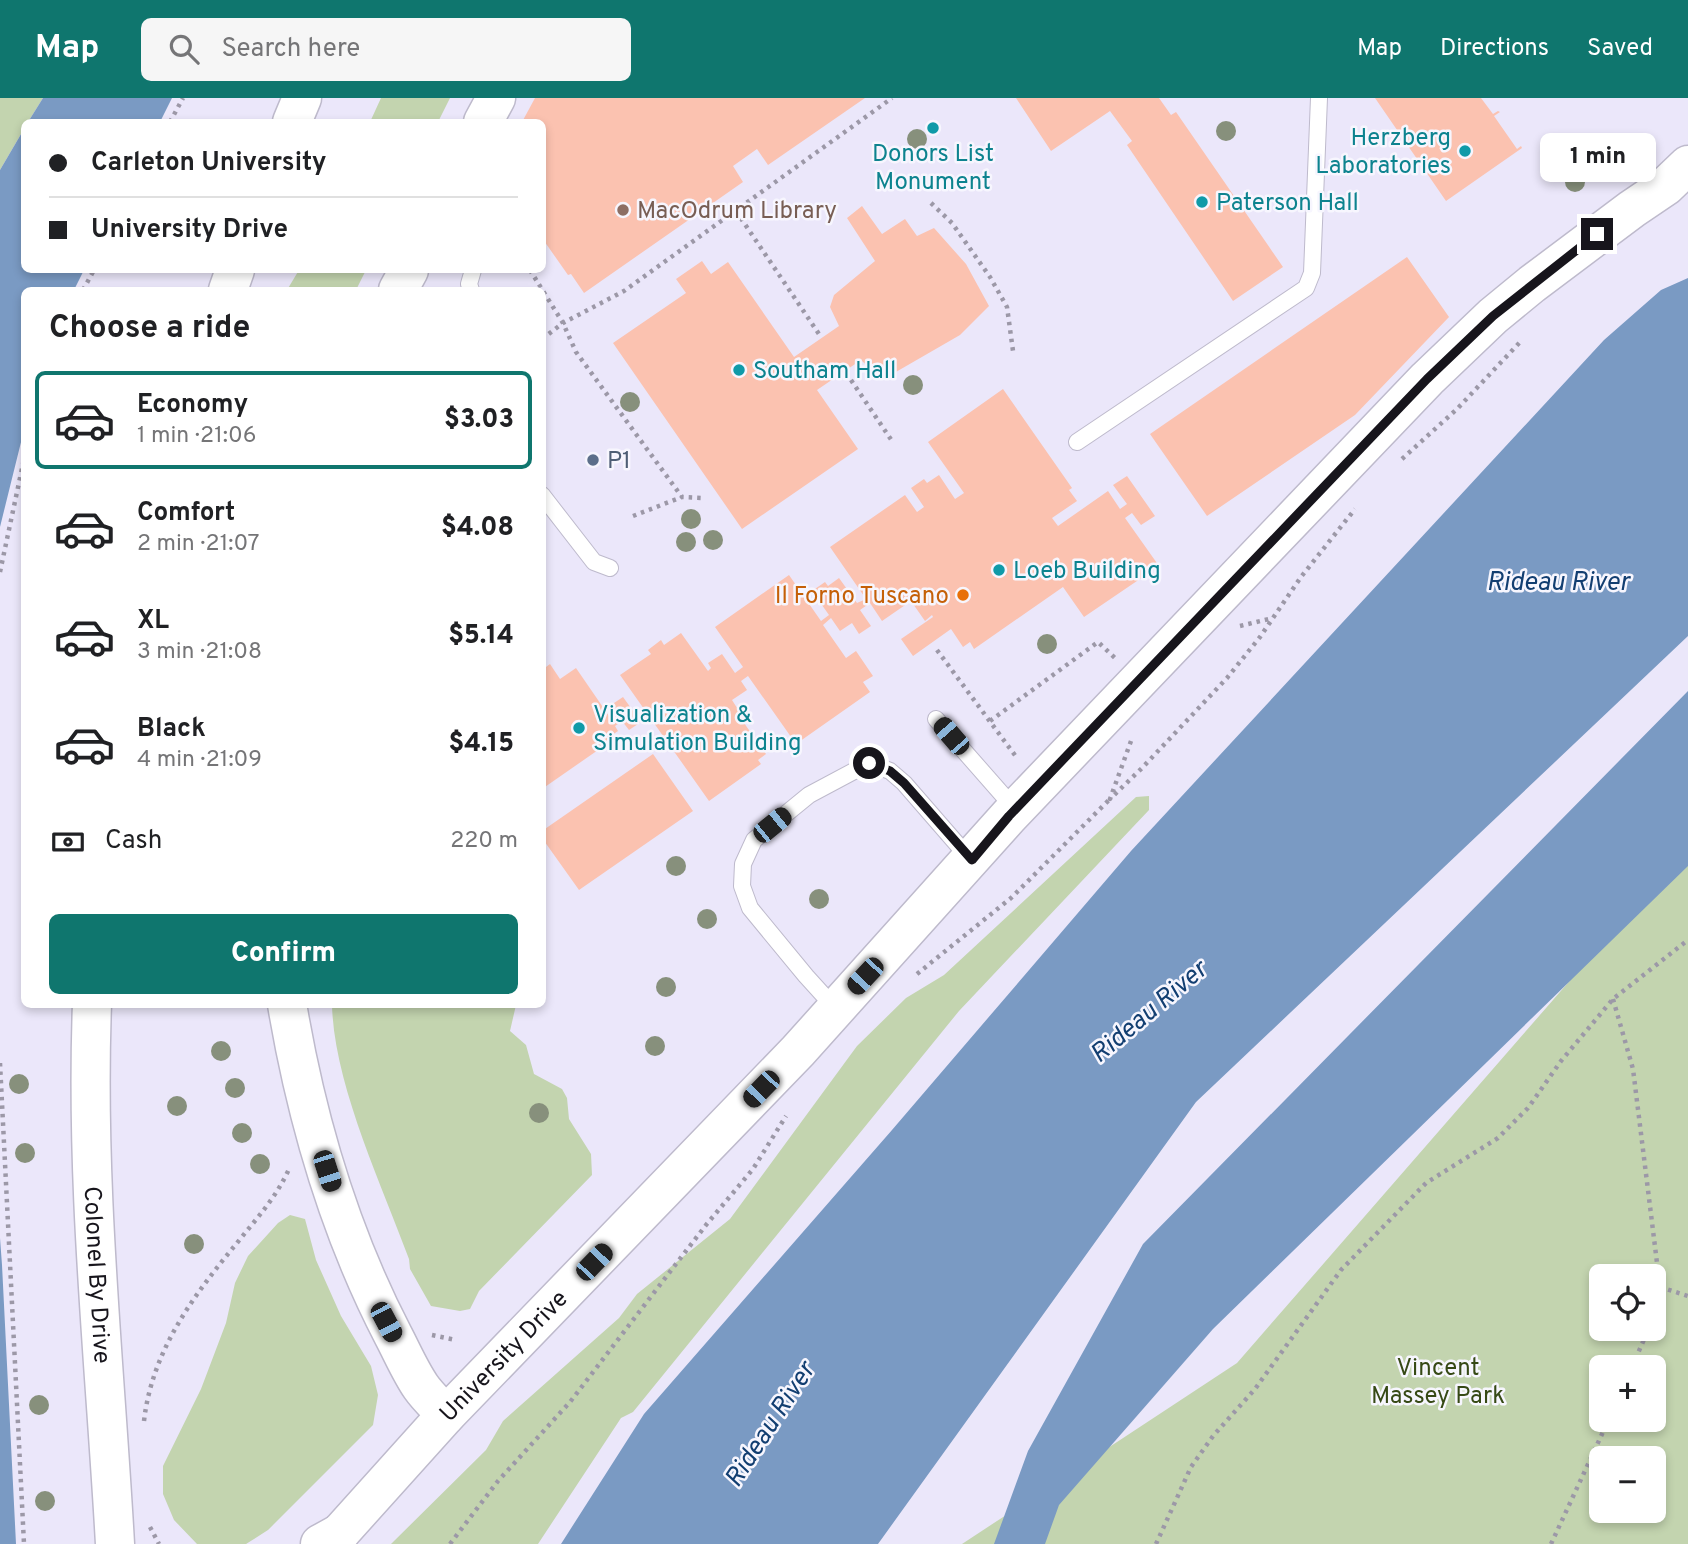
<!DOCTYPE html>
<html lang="en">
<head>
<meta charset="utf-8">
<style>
	body { margin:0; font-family:Overpass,sans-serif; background:#f6f6f6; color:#202124; height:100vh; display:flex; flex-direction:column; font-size:26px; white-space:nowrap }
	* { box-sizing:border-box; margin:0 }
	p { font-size:23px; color:#757577 }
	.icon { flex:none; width:38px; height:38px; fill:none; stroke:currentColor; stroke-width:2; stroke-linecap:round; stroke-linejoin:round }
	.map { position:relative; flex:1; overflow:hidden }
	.side { position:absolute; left:21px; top:189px; width:525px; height:721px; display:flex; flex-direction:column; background:#fff; border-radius:10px; box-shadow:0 4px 10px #0003 }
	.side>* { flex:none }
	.guide { position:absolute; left:21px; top:21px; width:525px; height:154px; border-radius:10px; box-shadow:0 4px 10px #0003; display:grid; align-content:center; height:154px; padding:0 28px; background:#fff }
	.tools { position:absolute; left:1589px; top:1166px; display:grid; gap:14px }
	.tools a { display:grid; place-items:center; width:77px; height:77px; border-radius:10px; background:#fff; box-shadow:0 4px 10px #0003; font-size:35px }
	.end { position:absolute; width:32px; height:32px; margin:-16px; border:9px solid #17151c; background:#fff; box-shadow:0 0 0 4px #fff }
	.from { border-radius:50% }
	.bubble { position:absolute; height:49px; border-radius:10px; background:#fff; box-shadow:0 4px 10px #0003; font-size:23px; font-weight:800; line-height:49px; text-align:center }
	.car { position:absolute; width:21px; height:42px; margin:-21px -10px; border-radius:9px; box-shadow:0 0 5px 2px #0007; background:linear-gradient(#222 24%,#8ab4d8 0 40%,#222 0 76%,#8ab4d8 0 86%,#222 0) }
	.guide b { display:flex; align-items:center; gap:24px; height:66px; font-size:26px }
	.guide b+b { border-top:2px solid #e0e0e0 }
	.guide i { width:18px; height:18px; background:#202124 }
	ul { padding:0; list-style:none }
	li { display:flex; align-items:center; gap:21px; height:98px; margin:0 14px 10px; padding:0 14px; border:4px solid transparent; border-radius:10px }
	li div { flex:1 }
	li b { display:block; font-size:26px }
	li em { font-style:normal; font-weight:800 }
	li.active { border-color:#0f766e }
	li>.icon { width:63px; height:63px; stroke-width:1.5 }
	h2 { padding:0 28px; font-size:32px; line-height:84px }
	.pay { display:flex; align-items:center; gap:18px; height:77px; padding:0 28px; font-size:26px }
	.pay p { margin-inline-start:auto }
	.action { display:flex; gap:14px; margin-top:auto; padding:14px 28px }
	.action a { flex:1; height:80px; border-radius:10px; background:#0f766e; color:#fff; font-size:28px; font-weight:800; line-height:80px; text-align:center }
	header { display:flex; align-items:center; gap:42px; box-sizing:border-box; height:98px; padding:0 35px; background:#0f766e; color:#fff }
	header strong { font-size:33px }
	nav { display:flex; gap:38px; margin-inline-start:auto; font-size:24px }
	.search { width:490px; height:63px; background:#f6f6f6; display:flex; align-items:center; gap:18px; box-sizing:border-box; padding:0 24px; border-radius:10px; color:#757577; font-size:26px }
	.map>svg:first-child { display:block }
	.green { fill:#c3d4af; fill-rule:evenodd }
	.water { fill:#7a9ac3 }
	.building { fill:#fbc2b0 }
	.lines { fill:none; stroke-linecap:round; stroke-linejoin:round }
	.service-casing { stroke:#bebacc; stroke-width:18 }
	.tertiary-casing { stroke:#bebacc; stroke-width:41 }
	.secondary-casing { stroke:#bebacc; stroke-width:41 }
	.path { stroke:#9c98a7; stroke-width:4.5; stroke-dasharray:3.5 5; stroke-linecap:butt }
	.service { stroke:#fff; stroke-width:16 }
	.tertiary { stroke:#fff; stroke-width:38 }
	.secondary { stroke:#fff; stroke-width:38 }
	.tree { fill:#87907c }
	.route { stroke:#17151c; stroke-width:9 }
	.culture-dot { fill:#0f9aa8; stroke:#f7f6fe; stroke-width:2.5 }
	.education-dot { fill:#8d6e63; stroke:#f7f6fe; stroke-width:2.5 }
	.service-dot { fill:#5c6f8a; stroke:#f7f6fe; stroke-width:2.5 }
	.food-dot { fill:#e8710a; stroke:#f7f6fe; stroke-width:2.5 }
	.labels { text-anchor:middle; stroke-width:5; stroke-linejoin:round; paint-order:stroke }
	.culture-label { font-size:24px; fill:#0d838f; stroke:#f7f6fe; text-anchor:start }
	.education-label { font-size:24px; fill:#785e54; stroke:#f7f6fe; text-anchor:start }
	.service-label { font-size:24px; fill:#4e5e75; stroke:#f7f6fe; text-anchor:start }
	.food-label { font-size:24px; fill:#c56008; stroke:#f7f6fe; text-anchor:end }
	.street-label { font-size:24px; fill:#17151c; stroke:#f7f6fe }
	.park-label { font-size:24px; fill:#364915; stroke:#f7f6fe }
	.water-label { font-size:26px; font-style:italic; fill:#123e71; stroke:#f7f6fe }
</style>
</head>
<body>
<header>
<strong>Map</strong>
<div class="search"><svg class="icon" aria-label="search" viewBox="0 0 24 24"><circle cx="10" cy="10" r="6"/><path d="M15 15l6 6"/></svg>Search here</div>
<nav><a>Map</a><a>Directions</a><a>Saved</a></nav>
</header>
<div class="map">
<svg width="1688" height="1446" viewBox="0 0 1688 1446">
	<rect width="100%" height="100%" fill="#ebe7fa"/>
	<path class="green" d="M0,0h43l-15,24h-4v7l-24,41z
		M381,0h69l-12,24h-68z
		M299,172h67l-10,20h-69z
		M1149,698v14l-190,201 -326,401 -12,6 -83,126h-147l95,-94 17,-29 116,-103 18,-24 93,-75 127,-173 49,-48 38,-23 192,-178z
		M1688,766v680h-726l275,-181 343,-394zM1601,1178h53v52h-53zM1601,1269h53v52h-53zM1601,1360h53v52h-53z
		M332,907h184l-6,26 16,14 8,29 28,15 5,9 2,21 22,35 1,21 -113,116 -9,18 -10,2 -29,-5 -21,-37 -1,-10c-28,-76 -75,-175 -77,-254z
		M290,1117l15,4 11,41 25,56 30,50 7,29 -5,30 -105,105 -22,14h-49l-23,-24 -11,-26v-28l38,-77 25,-66 9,-40 13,-27 30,-33z"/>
	<path class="water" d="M43,0h129l-12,24h-132z
		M24,31v141h60l-10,20h-50v140l-24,97v-357z
		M1688,180v358l-492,466 -318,442h-317l83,-130 248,-284 239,-279 473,-511 57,-50z
		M1688,593v175l-475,463 -154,176 -14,39h-51l34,-93 115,-207z
		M0,1140l2,27 14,279h-16z"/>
	<path class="building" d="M535,0h330l-97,67 -11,-16 -24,17 10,16 -159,111 -13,-19 -3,1 -26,-37v-116h-20z
		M1016,0h143l12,17 5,-3 107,155 -50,34 -106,-156 5,-4 -22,-30 -59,40z
		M1375,0h106l12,16 5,-3 2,1 -6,4 23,33 4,-3 1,2 -76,53z
		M862,108l20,28 23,-15 12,17 17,-8 32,36 23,42 -29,29 -78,45 -21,-20 -44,30 41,59 -116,80 -129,-186 73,-50 -10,-14 26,-18 9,13 17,-12 66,95 45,-31 -9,-19 4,-12 41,-34 -28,-43z
		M1407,159l42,60 -94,98 -148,101 -57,-82z
		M1003,291l69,99 -3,2 8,11 -25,17 6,8 50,-35 12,18 7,-5 -14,-19 14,-9 28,40 -14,9 -9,-12 -7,5 34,48 -75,51 -21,-30 -89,62 -4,-7 -7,5 -12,-18 -38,27 -12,-17 32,-22 -1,-2 -7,6 -14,-20 -29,20 -12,-18 -10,7 11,16 -12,8 -7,-11 -12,8 -9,-13 -8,7 23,33 10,-7 17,25 -10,6 7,10 -74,52 -48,-68 -7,5 6,9 -15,10 7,11 -2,2 29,41 -8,6 3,4 -52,37 -89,-126 31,-21 -3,-4 13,-10 3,5 17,-12 27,38 3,-3 -3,-5 14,-9 13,19 8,-6 -28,-40 74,-52 32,46 8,-6 -17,-24 13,-9 3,4 11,-8 18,25 9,-4 -36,-52 75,-52 12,17 7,-5 -13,-19 13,-9 3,4 12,-8 16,24 9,-6 -36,-51z
		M550,566l10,15 16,-11 33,48 6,-4 -4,-7 12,-8 18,25 -12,8 -7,-9 -7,5 3,5 -9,6 2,4 -69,48v-104l3,-2 -3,-3v-10z
		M653,656l40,57 -114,79 -37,-52v-7z"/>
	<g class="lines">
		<defs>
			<path id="service" d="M471,192l-2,-6 4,-14
				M1077,344l229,-154 6,-15 7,-175
				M542,397l52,67 16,6
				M936,621l79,90
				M835,910l-29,-32 -56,-68 -8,-22 1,-22 11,-24 55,-45 60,-32 21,8 14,12 66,76"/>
			<g id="tertiary">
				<path d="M483,24l13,-24"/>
				<path d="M398,192l11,-20"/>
				<path d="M287,906c19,113 53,229 106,331 9,17 17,36 28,52 7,10 17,19 25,28"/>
				<path id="s1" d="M330,1446l116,-129 352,-364 211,-235 418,-437 66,-63 39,-32 100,-75 34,-23 22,-21"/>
			</g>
			<g id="secondary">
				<path d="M292,24l10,-24"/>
				<path d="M228,192l7,-20"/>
				<path id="s2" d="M92,906c-7,181 13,360 23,540"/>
				<path d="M320,1446l20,-11"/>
			</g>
		</defs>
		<use href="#service" class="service-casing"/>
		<use href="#tertiary" class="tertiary-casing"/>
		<use href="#secondary" class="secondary-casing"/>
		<path class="path" d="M170,24l13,-24
			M931,105l21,20 38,54 17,30 6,44
			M736,113l85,126
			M530,172l33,53 13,29 106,145 21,1
			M83,192l11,-20
			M542,241l21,-16 61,-32 268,-193
			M851,282l41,61
			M1402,361l55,-50 65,-69
			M633,418l49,-19
			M0,474l24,-113
			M1240,528l33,-8
			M937,552l80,108
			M990,623l108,-79 17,16
			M1131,643l-21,58 32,-31 85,-90 33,-41 41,-60 54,-68
			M917,876l94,-76 99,-99
			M1613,901l20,70 27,218 -6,31
			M0,965l24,481
			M1660,1189l28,9
			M432,1237l24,5
			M1632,1269l17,-39
			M144,1323c8,-70 49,-125 93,-178 19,-24 39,-45 52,-74
			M150,1429l9,17
			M450,1446l48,-63 72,-79 136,-177 47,-56 33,-53
			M1156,1446l35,-77 22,-31 42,-47 86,-119 85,-87 72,-45 30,-30 33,-47 52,-62 75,-59
			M1551,1446l58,-125"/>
		<use href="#service" class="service"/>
		<use href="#tertiary" class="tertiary"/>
		<use href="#secondary" class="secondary"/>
	</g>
	<g class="tree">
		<circle cx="1226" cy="33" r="10"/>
		<circle cx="917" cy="41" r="10"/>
		<circle cx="1617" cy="59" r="10"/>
		<circle cx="1575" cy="84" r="10"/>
		<circle cx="913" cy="287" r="10"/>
		<circle cx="630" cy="304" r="10"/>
		<circle cx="691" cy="421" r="10"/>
		<circle cx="713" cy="442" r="10"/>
		<circle cx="686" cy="444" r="10"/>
		<circle cx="1047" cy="546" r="10"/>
		<circle cx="676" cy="768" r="10"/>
		<circle cx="819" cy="801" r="10"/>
		<circle cx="707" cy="821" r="10"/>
		<circle cx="666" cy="889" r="10"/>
		<circle cx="655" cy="948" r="10"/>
		<circle cx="221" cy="953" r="10"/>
		<circle cx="19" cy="986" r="10"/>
		<circle cx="235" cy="990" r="10"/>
		<circle cx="177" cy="1008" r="10"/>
		<circle cx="539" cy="1015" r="10"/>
		<circle cx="242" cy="1035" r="10"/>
		<circle cx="25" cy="1055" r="10"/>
		<circle cx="260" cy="1066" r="10"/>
		<circle cx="194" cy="1146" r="10"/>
		<circle cx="39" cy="1307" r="10"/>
		<circle cx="45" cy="1403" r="10"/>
	</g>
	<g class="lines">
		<path class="route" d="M869,665l21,8 14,12 68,77 37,-44 418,-437 66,-63 104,-82"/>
	</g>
	<g class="culture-dot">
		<circle cx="933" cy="30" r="7"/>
		<circle cx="1465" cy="53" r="7"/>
		<circle cx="1202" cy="104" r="7"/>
		<circle cx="739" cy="272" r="7"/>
		<circle cx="999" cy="472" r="7"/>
		<circle cx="579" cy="630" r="7"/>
	</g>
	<circle class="education-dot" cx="623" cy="112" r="7"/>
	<circle class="service-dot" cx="593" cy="362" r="7"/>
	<circle class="food-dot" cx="963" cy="497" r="7"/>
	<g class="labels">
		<g class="culture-label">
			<text x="1451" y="47" text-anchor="end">Herzberg<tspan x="1451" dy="28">Laboratories</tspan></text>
			<text x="933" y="63" text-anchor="middle">Donors List<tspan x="933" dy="28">Monument</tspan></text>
			<text x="1216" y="112">Paterson Hall</text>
			<text x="753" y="280">Southam Hall</text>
			<text x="1013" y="480">Loeb Building</text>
			<text x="593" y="624">Visualization &amp;<tspan x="593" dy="28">Simulation Building</tspan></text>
		</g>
		<g class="education-label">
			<text x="637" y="120">MacOdrum Library</text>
		</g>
		<g class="service-label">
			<text x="607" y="370">P1</text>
		</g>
		<g class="food-label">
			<text x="949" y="505">Il Forno Tuscano</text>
		</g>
		<g class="street-label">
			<text dy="8" stroke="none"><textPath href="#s2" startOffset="271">Colonel By Drive</textPath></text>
			<text dy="8" stroke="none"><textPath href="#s1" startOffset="256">University Drive</textPath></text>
		</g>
		<g class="park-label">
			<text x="1438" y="1277">Vincent<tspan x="1438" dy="28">Massey Park</tspan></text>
		</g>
		<g class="water-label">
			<text x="1558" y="492">Rideau River</text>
			<text transform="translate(1148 913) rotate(-40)" y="9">Rideau River</text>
			<text transform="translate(769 1326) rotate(-57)" y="9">Rideau River</text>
		</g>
	</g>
</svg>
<div class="tools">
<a><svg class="icon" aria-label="locate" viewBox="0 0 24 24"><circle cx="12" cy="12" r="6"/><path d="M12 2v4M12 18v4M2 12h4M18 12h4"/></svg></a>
<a>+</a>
<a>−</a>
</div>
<i class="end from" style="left:869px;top:665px"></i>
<i class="end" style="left:1597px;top:136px"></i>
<div class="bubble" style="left:1540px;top:35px;width:116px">1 min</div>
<i class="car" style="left:951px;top:638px;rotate:319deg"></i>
<i class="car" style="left:772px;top:727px;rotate:51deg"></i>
<i class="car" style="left:865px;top:878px;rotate:223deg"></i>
<i class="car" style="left:761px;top:991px;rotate:224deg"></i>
<i class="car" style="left:327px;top:1073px;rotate:162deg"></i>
<i class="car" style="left:594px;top:1164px;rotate:44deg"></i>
<i class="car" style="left:386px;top:1224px;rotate:152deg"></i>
<div class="guide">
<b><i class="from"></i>Carleton University</b>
<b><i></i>University Drive</b>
</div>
<section class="side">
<h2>Choose a ride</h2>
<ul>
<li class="active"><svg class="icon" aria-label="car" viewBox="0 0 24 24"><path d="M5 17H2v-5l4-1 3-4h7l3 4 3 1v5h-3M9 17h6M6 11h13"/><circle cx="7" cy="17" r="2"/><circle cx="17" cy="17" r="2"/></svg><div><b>Economy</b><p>1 min · 21:06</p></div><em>$3.03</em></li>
<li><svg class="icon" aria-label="car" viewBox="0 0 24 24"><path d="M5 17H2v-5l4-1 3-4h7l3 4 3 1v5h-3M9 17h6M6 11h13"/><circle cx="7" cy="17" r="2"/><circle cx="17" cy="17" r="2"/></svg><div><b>Comfort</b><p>2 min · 21:07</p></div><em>$4.08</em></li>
<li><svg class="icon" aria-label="car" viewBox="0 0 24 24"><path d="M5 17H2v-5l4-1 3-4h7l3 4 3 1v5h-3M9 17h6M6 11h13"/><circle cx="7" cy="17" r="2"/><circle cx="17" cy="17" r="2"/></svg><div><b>XL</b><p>3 min · 21:08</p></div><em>$5.14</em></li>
<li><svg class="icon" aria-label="car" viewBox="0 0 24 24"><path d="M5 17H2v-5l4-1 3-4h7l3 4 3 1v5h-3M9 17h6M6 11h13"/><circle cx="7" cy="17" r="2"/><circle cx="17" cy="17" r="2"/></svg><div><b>Black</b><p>4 min · 21:09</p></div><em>$4.15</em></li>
</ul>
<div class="pay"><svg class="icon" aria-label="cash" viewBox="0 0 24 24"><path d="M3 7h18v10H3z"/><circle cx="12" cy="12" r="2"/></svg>Cash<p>220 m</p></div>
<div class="action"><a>Confirm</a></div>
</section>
</div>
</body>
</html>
